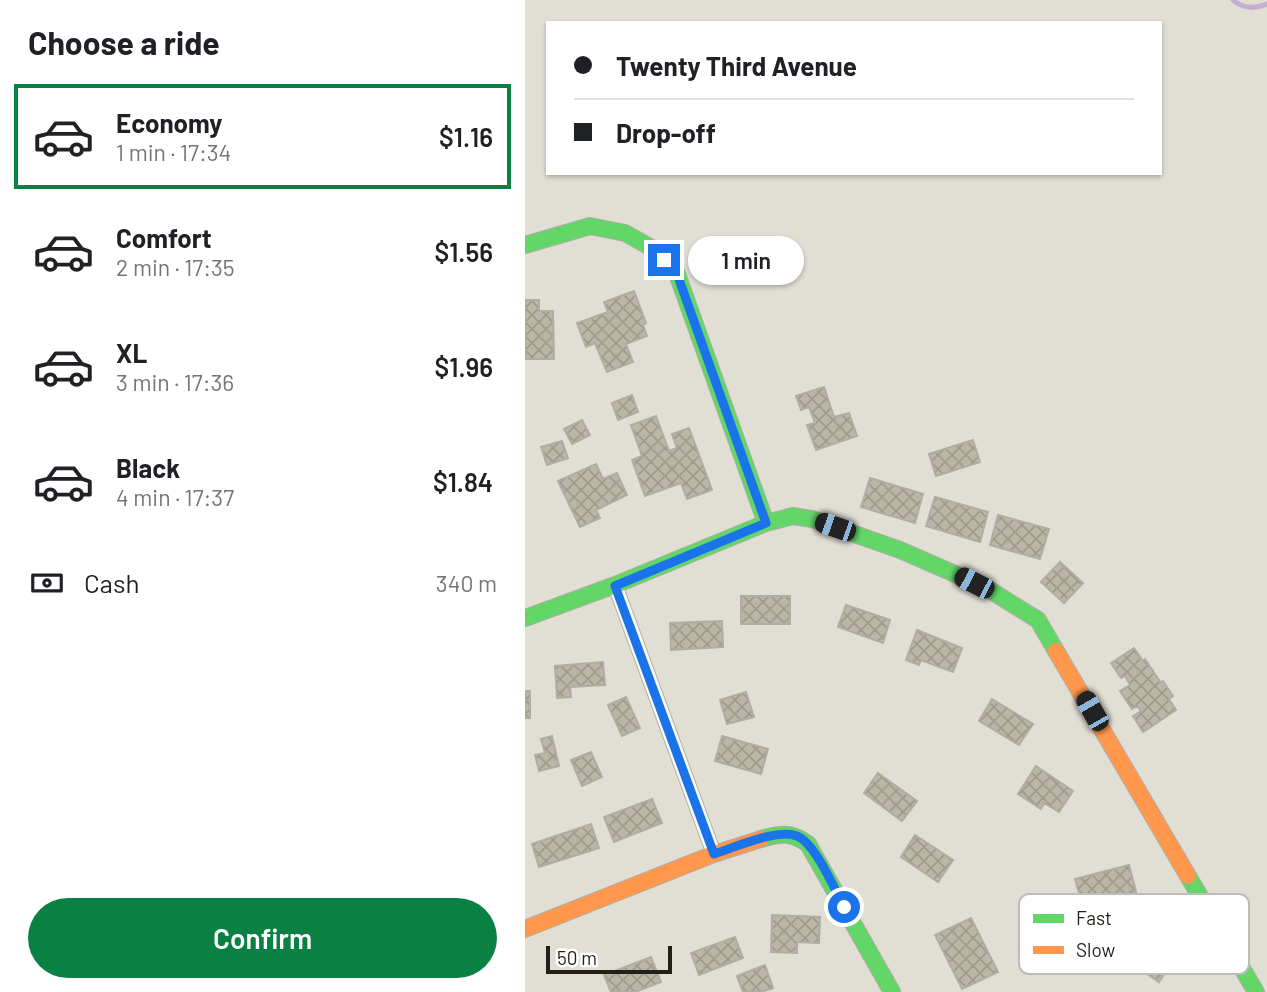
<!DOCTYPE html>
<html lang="en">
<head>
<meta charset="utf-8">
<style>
	body { margin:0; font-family:Barlow,sans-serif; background:#f2f2f2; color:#202124; height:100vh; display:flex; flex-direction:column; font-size:26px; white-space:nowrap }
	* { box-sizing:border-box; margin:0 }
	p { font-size:23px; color:#757577 }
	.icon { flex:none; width:38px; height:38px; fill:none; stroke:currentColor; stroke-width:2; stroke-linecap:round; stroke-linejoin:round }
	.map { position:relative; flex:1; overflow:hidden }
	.details { display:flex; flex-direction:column; background:#fff; width:525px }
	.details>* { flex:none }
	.guide { position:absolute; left:21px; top:21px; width:616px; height:154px; border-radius:0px; box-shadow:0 2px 5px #0004; display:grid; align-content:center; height:154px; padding:0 28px; background:#fff }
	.scale { position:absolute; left:21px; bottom:18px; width:126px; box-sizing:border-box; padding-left:7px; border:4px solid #201f18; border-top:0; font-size:19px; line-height:24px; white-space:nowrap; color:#201f18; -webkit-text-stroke:5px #fff; paint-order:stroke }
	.end { position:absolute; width:32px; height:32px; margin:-16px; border:9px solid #1a73e8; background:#fff; box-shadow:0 0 0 4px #fff }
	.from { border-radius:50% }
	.bubble { position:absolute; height:49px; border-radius:24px; background:#fff; box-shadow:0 2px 5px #0004; font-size:23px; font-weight:600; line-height:49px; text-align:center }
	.car { position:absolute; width:21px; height:42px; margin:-21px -10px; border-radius:9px; box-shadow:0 0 5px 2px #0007; background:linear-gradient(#222 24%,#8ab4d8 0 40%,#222 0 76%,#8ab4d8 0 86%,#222 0) }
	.guide b { display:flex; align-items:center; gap:24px; height:66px; font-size:26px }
	.guide b+b { border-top:2px solid #e0e0e0 }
	.guide i { width:18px; height:18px; background:#202124 }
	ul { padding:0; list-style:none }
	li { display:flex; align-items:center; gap:21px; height:105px; margin:0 14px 10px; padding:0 14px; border:4px solid transparent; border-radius:0px }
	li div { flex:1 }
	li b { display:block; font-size:26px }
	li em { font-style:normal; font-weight:600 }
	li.selected { border-color:#0b8043 }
	li>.icon { width:63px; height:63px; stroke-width:1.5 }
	h2 { padding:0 28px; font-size:32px; line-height:84px }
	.pay { display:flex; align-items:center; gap:18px; height:77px; padding:0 28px; font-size:26px }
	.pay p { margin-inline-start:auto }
	.button { display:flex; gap:14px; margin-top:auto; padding:14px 28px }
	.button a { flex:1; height:80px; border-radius:42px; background:#0b8043; color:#fff; font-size:28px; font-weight:600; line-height:80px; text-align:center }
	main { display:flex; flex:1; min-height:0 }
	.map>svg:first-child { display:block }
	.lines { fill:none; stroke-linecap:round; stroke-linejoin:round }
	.stream { stroke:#c4aed3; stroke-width:5 }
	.building { fill:url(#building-cross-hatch); stroke:#afada5; stroke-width:2 }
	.street-casing { stroke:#b0aea6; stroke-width:16 }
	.fast-casing { stroke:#b0aea6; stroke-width:18 }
	.slow-casing { stroke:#b0aea6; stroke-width:18 }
	.street { stroke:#fafaf9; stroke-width:14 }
	.fast { stroke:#63d668; stroke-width:16 }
	.slow { stroke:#ff974d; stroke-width:16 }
	.route { stroke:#1a73e8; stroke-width:9 }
	.key { fill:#fff; stroke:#bcbcba; stroke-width:2 }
	.key-label { font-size:19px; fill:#201f18 }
</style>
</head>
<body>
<main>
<section class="details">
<h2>Choose a ride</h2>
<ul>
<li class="selected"><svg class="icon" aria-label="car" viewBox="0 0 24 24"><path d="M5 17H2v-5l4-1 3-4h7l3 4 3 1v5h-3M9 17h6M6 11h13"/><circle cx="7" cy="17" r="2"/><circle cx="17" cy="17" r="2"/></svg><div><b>Economy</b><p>1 min · 17:34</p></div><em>$1.16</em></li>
<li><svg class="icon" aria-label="car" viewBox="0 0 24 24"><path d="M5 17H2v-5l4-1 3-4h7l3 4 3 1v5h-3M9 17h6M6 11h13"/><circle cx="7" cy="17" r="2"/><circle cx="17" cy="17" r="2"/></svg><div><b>Comfort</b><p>2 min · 17:35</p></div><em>$1.56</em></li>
<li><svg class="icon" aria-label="car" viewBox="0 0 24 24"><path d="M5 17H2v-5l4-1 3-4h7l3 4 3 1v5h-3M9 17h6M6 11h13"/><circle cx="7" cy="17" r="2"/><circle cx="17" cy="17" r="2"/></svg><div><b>XL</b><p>3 min · 17:36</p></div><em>$1.96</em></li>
<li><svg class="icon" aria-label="car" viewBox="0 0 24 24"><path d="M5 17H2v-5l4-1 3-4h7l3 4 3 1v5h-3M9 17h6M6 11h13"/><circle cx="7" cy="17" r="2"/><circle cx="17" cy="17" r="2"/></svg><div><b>Black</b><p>4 min · 17:37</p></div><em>$1.84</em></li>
</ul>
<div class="pay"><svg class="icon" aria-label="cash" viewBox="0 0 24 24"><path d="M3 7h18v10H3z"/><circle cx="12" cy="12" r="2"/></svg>Cash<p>340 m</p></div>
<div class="button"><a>Confirm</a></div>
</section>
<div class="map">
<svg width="742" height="992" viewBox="0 0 742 992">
	<defs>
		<pattern id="building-cross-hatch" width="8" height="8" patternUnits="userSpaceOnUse" patternTransform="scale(1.75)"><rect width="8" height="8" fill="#bbb6a5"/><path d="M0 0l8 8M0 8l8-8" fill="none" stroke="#a09c8d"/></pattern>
	</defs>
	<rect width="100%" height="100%" fill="#e1ded4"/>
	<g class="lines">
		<path class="stream" d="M708,0c10,9 22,9 34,4"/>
	</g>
	<path class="building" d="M109,291l12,32 -3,2 4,11 -21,8 7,18 -26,10 -12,-29 -9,4 -9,-24 31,-11 -4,-10z
		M0,300h14v11h14l1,48h-29z
		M299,387l10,30 15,-4 8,23 -41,14 -9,-25 8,-2 -6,-16 -8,3 -5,-14z
		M107,395l6,17 -20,8 -6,-17z
		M131,416l13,35 8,-3 -5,-14 17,-6 23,62 -25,9 -6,-16 -36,13 -13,-36 10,-4 -11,-31z
		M57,420l8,15 -18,9 -8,-15z
		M448,440l7,22 -44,14 -7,-22z
		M37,441l6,17 -21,7 -6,-18z
		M71,464l7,15 14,-6 10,22 -31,15 4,8 -20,9 -22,-46z
		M345,478l53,16 -8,29 -54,-16z
		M410,497l53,15 -8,30 -54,-16z
		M473,515l51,14 -9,30 -50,-14z
		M535,562l23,21 -19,20 -23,-21z
		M216,596h49v28h-49z
		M321,605l44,15 -7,23 -45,-16z
		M197,621l1,26 -52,3 -1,-27z
		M392,630l45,18 -9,24 -32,-12 -2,5 -13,-5z
		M609,648l9,13 2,-2 16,24 2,-2 10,15 -4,3 7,11 -33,22 -10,-16 8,-5 -4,-5 -5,3 -12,-18 10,-6 -5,-9 -4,2 -10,-15z
		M78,662l2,23 -35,2 1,10 -14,1 -2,-32z
		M0,691h5v27h-5z
		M221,692l8,25 -27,7 -7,-24z
		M101,697l14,31 -18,8 -14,-31z
		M467,699l41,25 -14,21 -40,-24z
		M27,736l7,30 -20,5 -4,-16 10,-2 -4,-14z
		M197,736l46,13 -7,25 -46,-13z
		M66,752l11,25 -20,9 -11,-26z
		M511,766l37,25 -14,21 -15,-9 -3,6 -23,-15z
		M353,773l39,28 -15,20 -38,-28z
		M127,799l10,24 -48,19 -10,-25z
		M66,824l8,24 -60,19 -7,-23z
		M390,835l38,25 -15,22 -37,-25z
		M604,865l8,30 -9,2 2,9 -44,12 -11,-39z
		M247,915l48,2 -1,26 -22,-1v11l-26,-1z
		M446,918l27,54 -36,17 -27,-54z
		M608,934l40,27 -14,21 -40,-27z
		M210,937l8,21 -44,17 -8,-22z
		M126,957l10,25 -26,10h-24l-7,-17z
		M240,965l8,23 -12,4h-18l-6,-16z"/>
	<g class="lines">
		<defs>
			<path id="street" d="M90,585l99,269"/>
			<path id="fast" d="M0,245l65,-19 35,7 27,15 24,23 90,252
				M0,618l90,-33 151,-62 27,-7 19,3 88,31 85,37 53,33 18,31
				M236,839c19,-6 31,-7 47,5l84,148
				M663,876l68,116"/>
			<path id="slow" d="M531,651l132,225
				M0,929l189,-75 47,-15"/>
		</defs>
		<use href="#street" class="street-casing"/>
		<use href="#fast" class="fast-casing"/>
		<use href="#slow" class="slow-casing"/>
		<use href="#street" class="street"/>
		<use href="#fast" class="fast"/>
		<use href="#slow" class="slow"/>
	</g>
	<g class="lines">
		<path class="route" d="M139,260l12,11 90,252 -151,63 99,268c19,-6 64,-26 83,-18 18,7 38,54 47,71"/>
	</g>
	<rect x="494" y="894" width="230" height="80" rx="10" class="key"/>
	<rect x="508" y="914" width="31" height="9" fill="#63d668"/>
	<rect x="508" y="946" width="31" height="8" fill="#ff974d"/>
	<g class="key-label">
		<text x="551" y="925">Fast</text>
		<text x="551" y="957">Slow</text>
	</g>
</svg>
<div class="scale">50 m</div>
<i class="end from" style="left:319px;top:907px"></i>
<i class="end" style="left:139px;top:260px"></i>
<div class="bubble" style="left:163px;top:236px;width:116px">1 min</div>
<i class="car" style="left:310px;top:527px;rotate:289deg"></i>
<i class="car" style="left:449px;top:583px;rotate:297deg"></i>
<i class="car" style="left:567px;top:711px;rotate:330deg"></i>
<div class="guide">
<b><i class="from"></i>Twenty Third Avenue</b>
<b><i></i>Drop-off</b>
</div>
</div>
</main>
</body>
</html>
